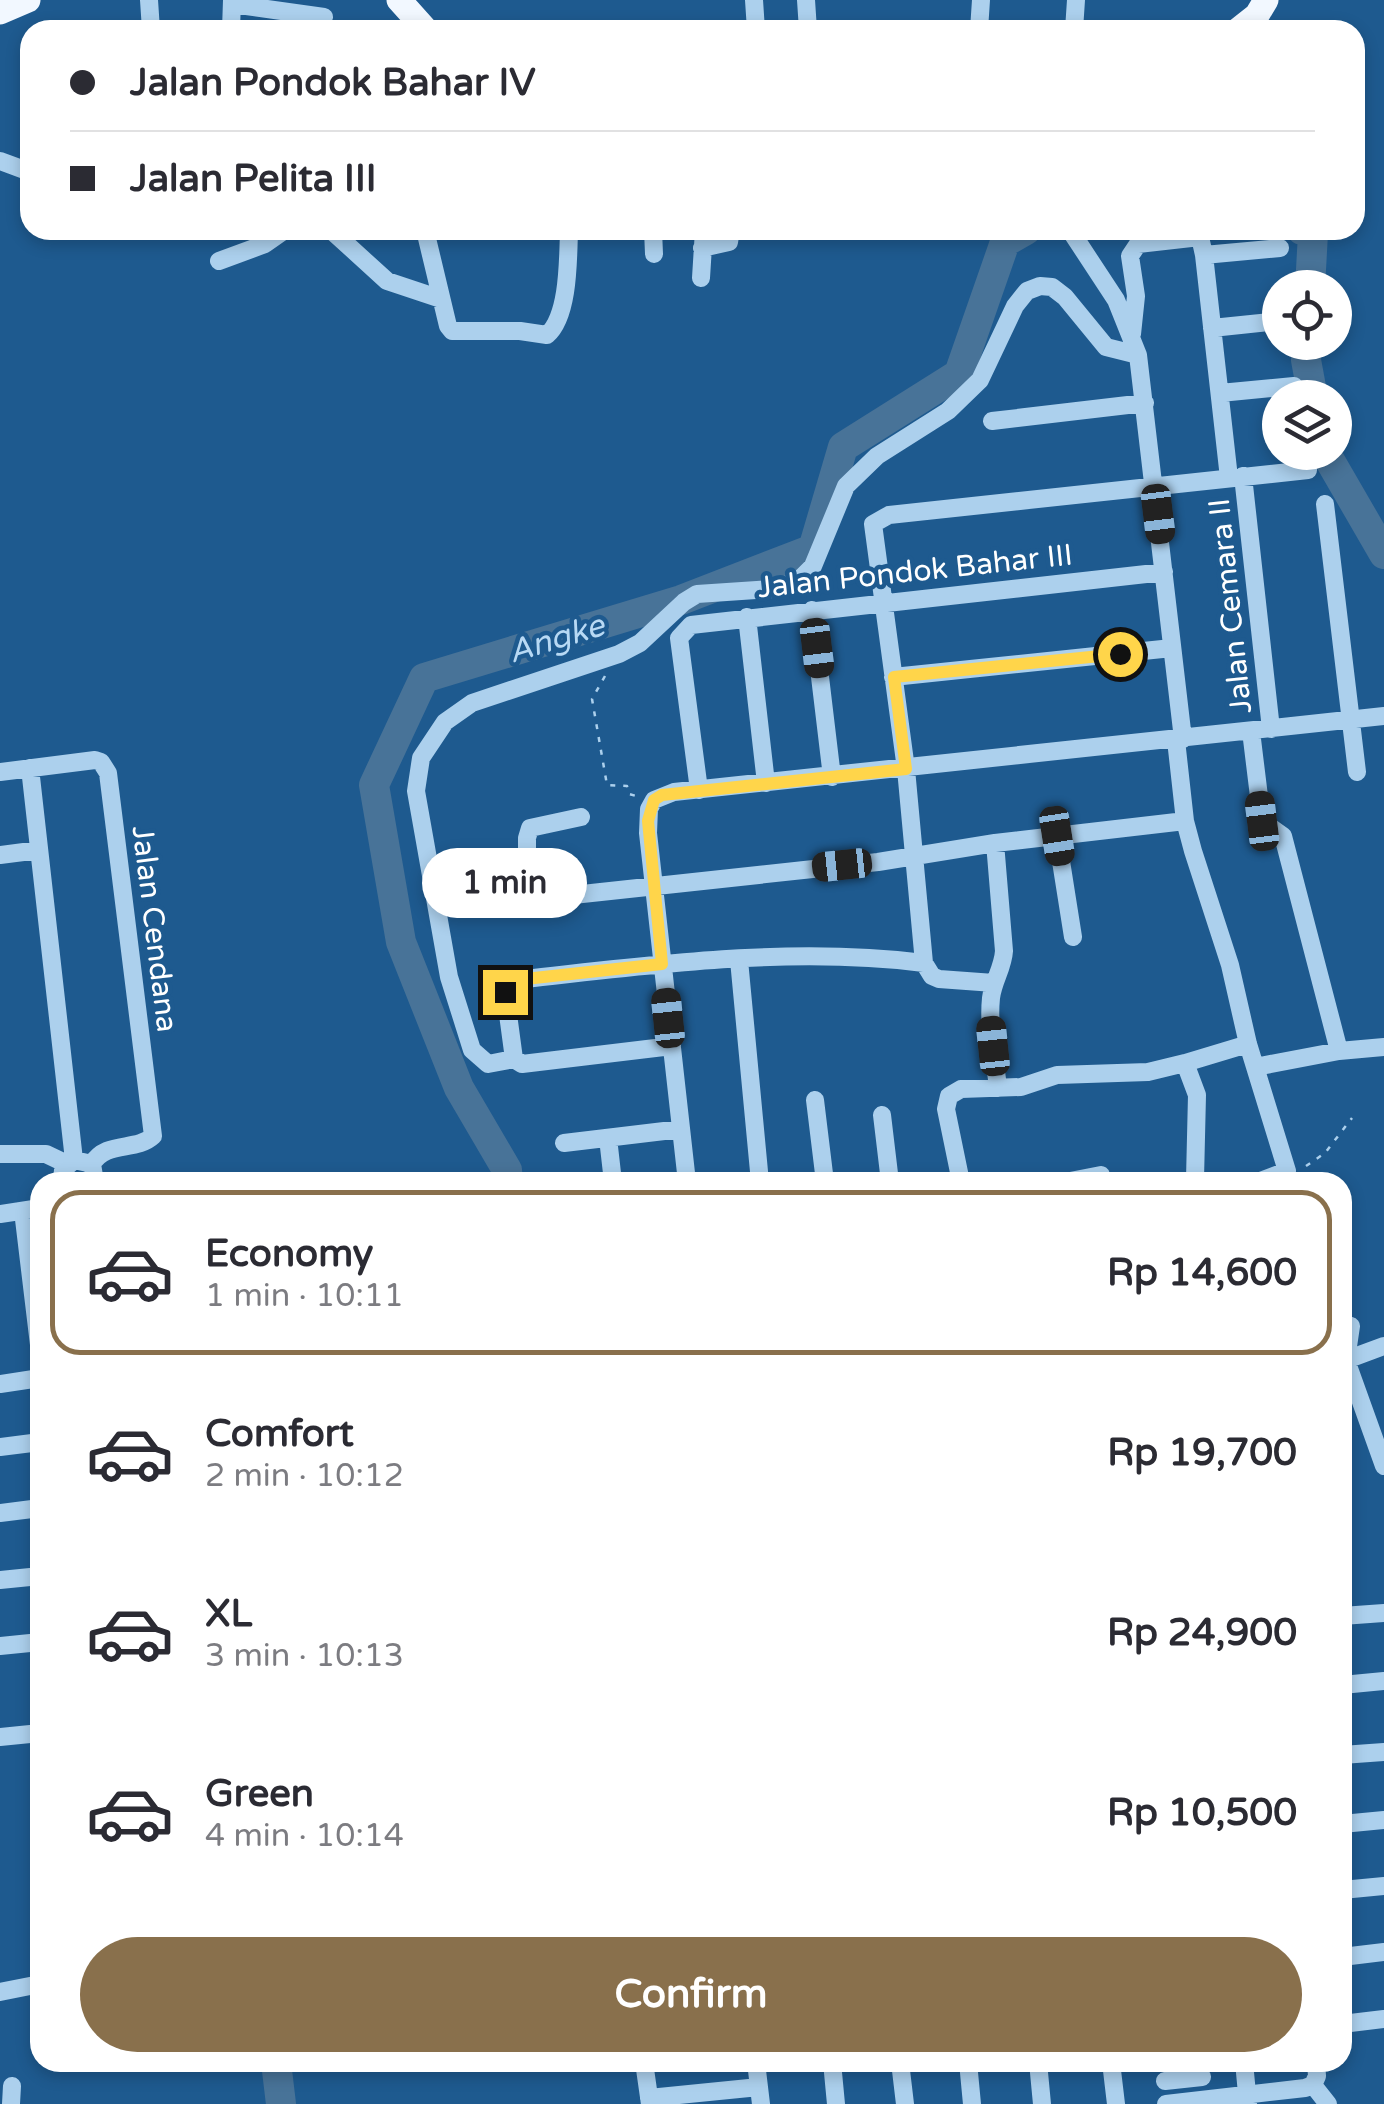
<!DOCTYPE html>
<html lang="en">
<head>
<meta charset="utf-8">
<style>
	body { margin:0; font-family:"Varela Round",sans-serif; background:#f2f2f3; color:#2b2b33; height:100vh; display:flex; flex-direction:column; font-size:38px; white-space:nowrap }
	* { box-sizing:border-box; margin:0 }
	p { font-size:32px; color:#7c7c81 }
	.icon { flex:none; width:55px; height:55px; fill:none; stroke:currentColor; stroke-width:2; stroke-linecap:round; stroke-linejoin:round }
	.map { position:relative; flex:1; overflow:hidden }
	.sheet { position:absolute; left:30px; top:1172px; width:1322px; height:900px; display:flex; flex-direction:column; background:#fff; border-radius:30px; box-shadow:0 5px 15px #0003 }
	.sheet>* { flex:none }
	.top-card { position:absolute; left:20px; top:20px; width:1345px; height:220px; border-radius:30px; box-shadow:0 5px 15px #0003; display:grid; align-content:center; height:220px; padding:0 50px; background:#fff }
	.controls { position:absolute; left:1262px; top:270px; display:grid; gap:20px }
	.controls a { display:grid; place-items:center; width:90px; height:90px; border-radius:50%; background:#fff; box-shadow:0 5px 15px #0003; font-size:50px }
	.end { position:absolute; width:45px; height:45px; margin:-22px; border:12px solid #ffd54a; background:#111; box-shadow:0 0 0 5px #111 }
	.from { border-radius:50% }
	.bubble { position:absolute; height:70px; border-radius:35px; background:#fff; box-shadow:0 5px 15px #0003; font-size:32px; font-weight:700; line-height:70px; text-align:center }
	.car { position:absolute; width:30px; height:60px; margin:-30px -15px; border-radius:12px; box-shadow:0 0 8px 2px #0007; background:linear-gradient(#222 24%,#8ab4d8 0 40%,#222 0 76%,#8ab4d8 0 86%,#222 0) }
	.top-card b { display:flex; align-items:center; gap:35px; height:95px; font-size:38px }
	.top-card b+b { border-top:2px solid #e1e1e2 }
	.top-card i { width:25px; height:25px; background:#2b2b33 }
	ul { padding:18px 0 0; list-style:none }
	li { display:flex; align-items:center; gap:30px; height:165px; margin:0 20px 15px; padding:0 30px; border:5px solid transparent; border-radius:30px }
	li div { flex:1 }
	li b { display:block; font-size:38px }
	li em { font-style:normal; font-weight:700 }
	li.active { border-color:#89704c }
	li>.icon { width:90px; height:90px; stroke-width:1.5 }
	.primary-button { display:flex; gap:20px; margin-top:auto; padding:20px 50px }
	.primary-button a { flex:1; height:115px; border-radius:60px; background:#89704c; color:#fff; font-size:40px; font-weight:700; line-height:115px; text-align:center }
	.map>svg:first-child { display:block }
	.lines { fill:none; stroke-linecap:round; stroke-linejoin:round }
	.river { stroke:#487398; stroke-width:30 }
	.path { stroke:#acd0ed; stroke-width:2.5; stroke-dasharray:5 8; stroke-linecap:butt }
	.minor { stroke:#acd0ed; stroke-width:18 }
	.major { stroke:#f2f8ff; stroke-width:25 }
	.route { stroke:#ffd54a; stroke-width:12 }
	.labels { text-anchor:middle; stroke-width:9; stroke-linejoin:round; paint-order:stroke }
	.street-label { font-size:30px; fill:#fff; stroke:#1e5a8f }
	.water-label { font-size:32px; font-style:italic; fill:#b8d9f4; stroke:#1e5a8f }
</style>
</head>
<body>
<div class="map">
<svg width="1384" height="2104" viewBox="0 0 1384 2104">
	<rect width="100%" height="100%" fill="#1e5a8f"/>
	<g class="lines">
		<path class="river" d="M1302,230l11,3 -3,55
			M1307,342l-1,18 7,38
			M1325,452l59,102
			M508,1182l-1,-12 -48,-82 -58,-146 -27,-157 50,-107 257,-78 132,-51 30,-102 116,-73 46,-132 21,-12
			M276,2062l5,42"/>
		<path class="path" d="M605,676l-13,23 15,86 20,1 2,8 7,2
			M1306,1166l19,-13 27,-35"/>
		<path class="minor" d="M149,0l2,30
			M754,0l2,30
			M806,0l2,30
			M232,4l92,13
			M231,30l1,-30
			M979,30l2,-30
			M1074,30l2,-30
			M0,161l30,11
			M331,230l56,51 54,18
			M425,230l23,96 4,5h68l27,4c22,-19 21,-76 22,-105
			M653,230l1,24
			M1070,230l46,70 22,55 45,384
			M702,248l27,-6 2,-12
			M1204,255l76,-7
			M219,261l46,-17 20,-14
			M701,278l3,-48
			M1212,328l68,-7
			M1132,334l4,-38 -6,-40 8,-12 62,-7 4,18 25,223
			M1220,393l74,-7
			M992,421l153,-18
			M1243,476l28,253
			M1325,504l32,268
			M812,610l20,167
			M747,617l19,166
			M893,677l279,-29
			M1251,731l11,90 21,15 56,215
			M1176,740l9,81 8,30 37,114 18,79 39,127 -29,11
			M30,768l44,392
			M0,772l95,-12 6,2 7,11 45,363c-17,16 -47,4 -61,28
			M699,790l-20,-152 12,-13 473,-53
			M581,817l-51,11 -3,10v52l9,9 342,-37 117,-19 190,-22
			M1057,836l16,101
			M995,843l9,108c-1,17 -11,30 -13,47 -3,29 4,61 7,90
			M0,855l39,-5
			M739,960l21,222
			M994,983l-55,-4 -7,-3 -8,-13 -18,-194 -33,-245 16,-9 419,-45
			M672,1046l-150,18 -8,-5 -9,-67 11,-12c135,-15 273,-34 408,-17
			M514,1059l-26,5 -16,-14 -23,-73 -33,-186 5,-33 24,-36 27,-19 147,-49 21,-11 44,-41 13,-8 75,-5 26,-8 15,-15 33,-80 31,-30 71,-45 32,-31 35,-74 12,-15 13,-5 12,1 13,10 41,50 32,8
			M1185,1063l63,-19
			M1255,1067l84,-16 45,-4
			M815,1100l10,82
			M882,1115l8,67
			M608,1138l5,44
			M564,1143l117,-14
			M0,1154h46l21,10
			M62,1182l1,-12 11,-10 18,4 3,18
			M687,1182l-39,-349 1,-24 5,-9 20,-8 710,-76
			M961,1182l-15,-73 3,-13 12,-7 60,-2 36,-12 91,-3 37,-9 12,32 -2,84
			M1065,1182l36,-7
			M23,1211l17,142
			M0,1214l40,-6
			M1351,1326l-5,34 38,106
			M1346,1360l38,-14
			M0,1384l40,-6
			M0,1447l40,-5
			M0,1513l40,-5
			M0,1580l40,-4
			M1342,1616l42,-3
			M0,1646l40,-4
			M1342,1685l42,-4
			M0,1737l40,-4
			M1342,1755l42,-3
			M1342,1824l42,-4
			M1342,1890l42,-4
			M1342,1957l42,-5
			M0,1992l40,-8
			M1342,2024l42,-5
			M644,2062l6,42
			M756,2062l5,42
			M832,2062l4,42
			M900,2062l5,42
			M968,2062l4,42
			M1038,2062l4,42
			M1111,2062l5,42
			M1244,2062l4,42
			M1165,2081l37,-4
			M1313,2085l15,19
			M1313,2085l4,-9 -1,-14
			M649,2098l110,-11
			M11,2104l1,-18
			M1166,2104l139,-16 8,-3"/>
		<path class="major" d="M399,0l27,30
			M0,12l28,-12
			M1238,30l19,-15 9,-15"/>
	</g>
	<g class="lines">
		<path class="route" d="M505,992l11,-12 146,-16 -14,-143 6,-21 8,-5 244,-26 -12,-92 226,-23"/>
	</g>
	<g class="labels">
		<g class="street-label">
			<text transform="translate(915 571) rotate(-6)" y="10">Jalan Pondok Bahar III</text>
			<text transform="translate(1230 606) rotate(-96)" y="10">Jalan Cemara II</text>
			<text transform="translate(155 929) rotate(83)" y="10">Jalan Cendana</text>
		</g>
		<g class="water-label">
			<text transform="translate(556 638) rotate(-17)" y="11">Angke</text>
		</g>
	</g>
</svg>
<div class="controls">
<a><svg class="icon" aria-label="locate" viewBox="0 0 24 24"><circle cx="12" cy="12" r="6"/><path d="M12 2v4M12 18v4M2 12h4M18 12h4"/></svg></a>
<a><svg class="icon" aria-label="layers" viewBox="0 0 24 24"><path d="M12 4l9 5-9 5-9-5zM3 14l9 5 9-5"/></svg></a>
</div>
<i class="end from" style="left:1120px;top:654px"></i>
<i class="end" style="left:505px;top:992px"></i>
<div class="bubble" style="left:422px;top:848px;width:165px">1 min</div>
<i class="car" style="left:1158px;top:514px;rotate:173deg"></i>
<i class="car" style="left:817px;top:648px;rotate:173deg"></i>
<i class="car" style="left:1262px;top:821px;rotate:353deg"></i>
<i class="car" style="left:1057px;top:836px;rotate:171deg"></i>
<i class="car" style="left:842px;top:865px;rotate:264deg"></i>
<i class="car" style="left:668px;top:1018px;rotate:354deg"></i>
<i class="car" style="left:993px;top:1046px;rotate:354deg"></i>
<div class="top-card">
<b><i class="from"></i>Jalan Pondok Bahar IV</b>
<b><i></i>Jalan Pelita III</b>
</div>
<section class="sheet">
<ul>
<li class="active"><svg class="icon" aria-label="car" viewBox="0 0 24 24"><path d="M5 17H2v-5l4-1 3-4h7l3 4 3 1v5h-3M9 17h6M6 11h13"/><circle cx="7" cy="17" r="2"/><circle cx="17" cy="17" r="2"/></svg><div><b>Economy</b><p>1 min · 10:11</p></div><em>Rp 14,600</em></li>
<li><svg class="icon" aria-label="car" viewBox="0 0 24 24"><path d="M5 17H2v-5l4-1 3-4h7l3 4 3 1v5h-3M9 17h6M6 11h13"/><circle cx="7" cy="17" r="2"/><circle cx="17" cy="17" r="2"/></svg><div><b>Comfort</b><p>2 min · 10:12</p></div><em>Rp 19,700</em></li>
<li><svg class="icon" aria-label="car" viewBox="0 0 24 24"><path d="M5 17H2v-5l4-1 3-4h7l3 4 3 1v5h-3M9 17h6M6 11h13"/><circle cx="7" cy="17" r="2"/><circle cx="17" cy="17" r="2"/></svg><div><b>XL</b><p>3 min · 10:13</p></div><em>Rp 24,900</em></li>
<li><svg class="icon" aria-label="car" viewBox="0 0 24 24"><path d="M5 17H2v-5l4-1 3-4h7l3 4 3 1v5h-3M9 17h6M6 11h13"/><circle cx="7" cy="17" r="2"/><circle cx="17" cy="17" r="2"/></svg><div><b>Green</b><p>4 min · 10:14</p></div><em>Rp 10,500</em></li>
</ul>
<div class="primary-button"><a>Confirm</a></div>
</section>
</div>
</body>
</html>
